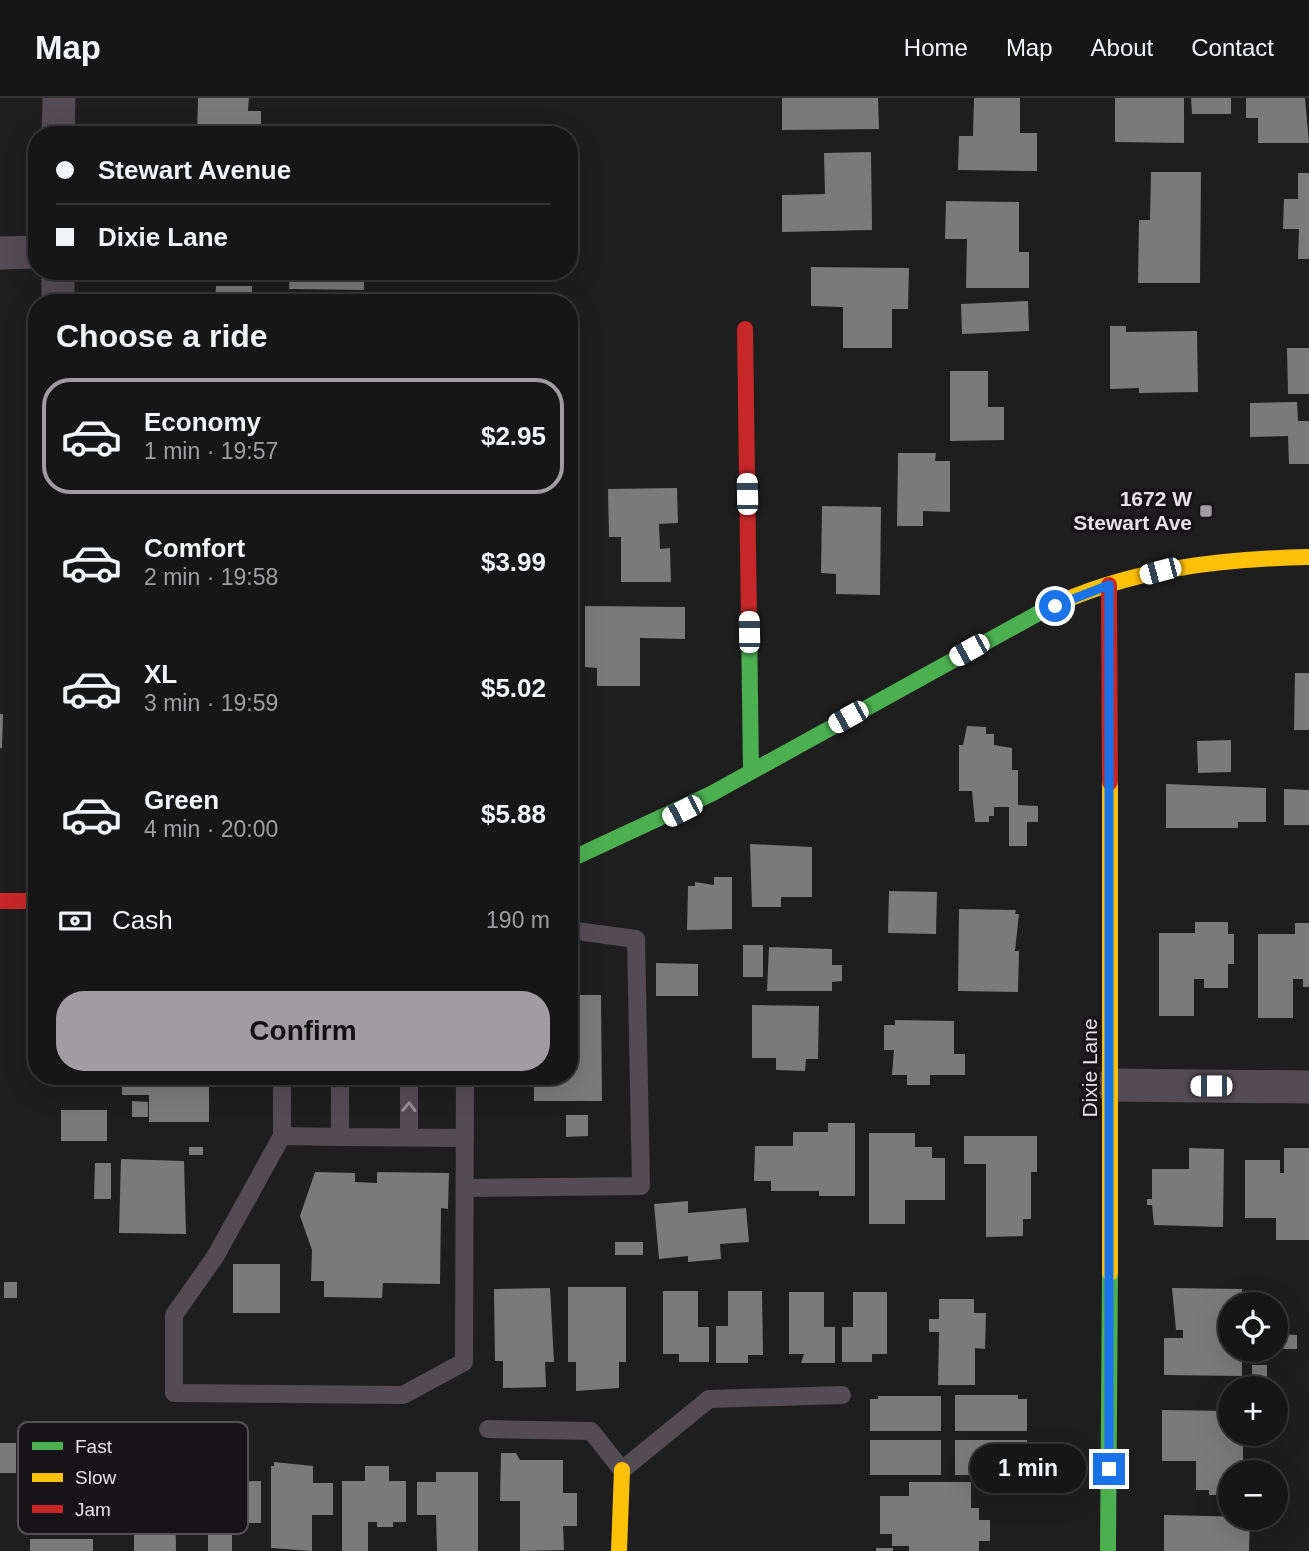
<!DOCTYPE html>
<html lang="en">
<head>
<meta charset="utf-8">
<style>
	body { margin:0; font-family:Arial,sans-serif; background:#242324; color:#f1f3f6; height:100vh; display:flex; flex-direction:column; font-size:26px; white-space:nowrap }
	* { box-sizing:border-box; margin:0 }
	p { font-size:23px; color:#9e9fa1 }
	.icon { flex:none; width:38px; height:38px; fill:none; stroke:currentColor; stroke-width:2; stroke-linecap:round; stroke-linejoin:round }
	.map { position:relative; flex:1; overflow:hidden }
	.drawer { position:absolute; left:28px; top:196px; width:550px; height:791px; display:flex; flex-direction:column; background:#171617; border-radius:28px; box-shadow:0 7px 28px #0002,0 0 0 2px #363536 }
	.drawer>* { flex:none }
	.banner { position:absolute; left:28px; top:28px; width:550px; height:154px; border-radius:28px; box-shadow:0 7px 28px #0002,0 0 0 2px #363536; display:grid; align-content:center; height:154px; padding:0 28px; background:#171617 }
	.controls { position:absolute; left:1218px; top:1194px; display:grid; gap:14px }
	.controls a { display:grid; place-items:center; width:70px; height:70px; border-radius:50%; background:#171617; box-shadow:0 7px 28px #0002,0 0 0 2px #363536; font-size:35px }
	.end { position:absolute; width:32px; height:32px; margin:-16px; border:9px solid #1a73e8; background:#fff; box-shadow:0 0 0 4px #fff }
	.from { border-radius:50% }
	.bubble { position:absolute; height:49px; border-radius:24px; background:#171617; box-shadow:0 7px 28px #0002,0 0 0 2px #363536; font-size:23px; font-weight:700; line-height:49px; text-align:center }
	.car { position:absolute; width:21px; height:42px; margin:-21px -10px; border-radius:9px; box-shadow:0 0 5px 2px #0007; background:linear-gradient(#fff 24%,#345 0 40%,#fff 0 76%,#345 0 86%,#fff 0) }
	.banner b { display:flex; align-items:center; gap:24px; height:66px; font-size:26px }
	.banner b+b { border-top:2px solid #363536 }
	.banner i { width:18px; height:18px; background:#f1f3f6 }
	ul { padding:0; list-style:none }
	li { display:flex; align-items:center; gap:21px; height:116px; margin:0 14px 10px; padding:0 14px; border:4px solid transparent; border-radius:28px }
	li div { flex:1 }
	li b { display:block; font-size:26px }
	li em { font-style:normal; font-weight:700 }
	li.selected { border-color:#a09da0 }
	li>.icon { width:63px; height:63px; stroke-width:1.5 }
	h2 { padding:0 28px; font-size:32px; line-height:84px }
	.pay { display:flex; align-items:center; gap:18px; height:77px; padding:0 28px; font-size:26px }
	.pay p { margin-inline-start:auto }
	.action { display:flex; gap:14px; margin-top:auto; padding:14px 28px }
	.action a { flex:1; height:80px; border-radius:28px; background:#a09da0; color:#111; font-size:28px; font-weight:700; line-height:80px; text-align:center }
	header { display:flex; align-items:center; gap:42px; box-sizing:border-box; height:98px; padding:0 35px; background:#171617; border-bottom:2px solid #363536 }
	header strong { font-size:33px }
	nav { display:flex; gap:38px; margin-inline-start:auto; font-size:24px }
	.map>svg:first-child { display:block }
	.building { fill:#7b7a7b }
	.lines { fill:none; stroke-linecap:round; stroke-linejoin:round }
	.lane { stroke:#544c53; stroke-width:18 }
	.street { stroke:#544c53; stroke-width:33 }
	.fast { stroke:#4caf50; stroke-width:16 }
	.slow { stroke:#ffc107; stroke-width:16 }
	.jam { stroke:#c62828; stroke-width:16 }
	.oneway { stroke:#959095 }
	.route { stroke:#1a73e8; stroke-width:9 }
	.poi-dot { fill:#a09da0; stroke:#171417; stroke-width:2.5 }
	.labels { text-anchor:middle; stroke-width:7; stroke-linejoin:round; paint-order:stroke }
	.poi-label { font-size:21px; font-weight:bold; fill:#e5e2e5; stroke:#171417; text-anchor:end }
	.street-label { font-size:21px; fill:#e5e2e5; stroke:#171417 }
	.key { fill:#171417; stroke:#555255; stroke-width:2 }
	.key-label { font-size:19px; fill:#e5e2e5 }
</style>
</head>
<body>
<header>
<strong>Map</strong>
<nav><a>Home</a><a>Map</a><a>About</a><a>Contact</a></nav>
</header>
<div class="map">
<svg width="1309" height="1453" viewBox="0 0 1309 1453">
	<rect width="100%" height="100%" fill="#1f1e1f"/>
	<path class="building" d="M198,0h51l-1,13h13v24h-64z
		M782,0h96l1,31 -97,1z
		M974,0h46v35h17v38l-79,-1 1,-34h14z
		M1115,0h69v45l-69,-1z
		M1191,0h40v16h-39z
		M1246,0h59l4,45h-51v-25h-12z
		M871,54l1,78 -90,2v-37l43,-1 -1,-41z
		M1151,74h50l-1,111h-62l1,-63h11z
		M1298,75h11v86h-11l1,-30h-16l1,-30h14z
		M946,103l73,1v50h10v36h-63l1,-49h-22z
		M811,169l98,1 -1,41h-16v39h-49v-41l-32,-1z
		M149,173h46v9h-46z
		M290,173h74v19l-75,-1z
		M216,188h36v17h-37z
		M1028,203l1,30 -67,3 -1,-30z
		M1110,228h16v6l71,-1 1,61 -59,1v-5l-29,1z
		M1287,250h22v46h-21z
		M950,273h38v36h16v33l-54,1z
		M1297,304l1,19h11v43h-20l-1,-28 -38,1v-34z
		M898,355h38l-1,8h15v51l-27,-1v15h-26z
		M677,390l1,35 -19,1 1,25 10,-1 1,34h-50v-45h-12l-1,-48z
		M822,408l59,1 -1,88 -44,-1v-20l-15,-1z
		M585,508l100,1v32l-45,-1v48h-43v-18l-12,-1z
		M1295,575h14v57h-15z
		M0,616h3l-1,34h-2z
		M967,628l19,1v7h8v11l18,3v22h6v35l20,1v16h-11v24h-18v-39h-15v9h-5v6h-14l-3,-31h-13v-46h4z
		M1231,642v32l-33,1 -1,-32z
		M1166,686l100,4v34h-28v6h-72z
		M1284,691l25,1v35h-25z
		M750,746l62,3v50h-31v10h-29z
		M714,779h18v52l-45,1 1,-44h7v-4l19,3z
		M889,793l48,1 -1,42 -48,-1z
		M959,811l57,1 -1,4h4l-4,37h4l-1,41 -60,-1z
		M1195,824h33v12h6v30h-6v24h-24v-9h-10v37h-35v-83h36z
		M1295,825h14v64h-6v-8h-10v39h-35v-84h37z
		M743,847h20v32h-20z
		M769,849l63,2v16h10v16l-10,1v9h-65z
		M656,865l42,1v32h-42z
		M569,897h32l1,106h-68v-25h35z
		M752,907l67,1 -1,53h-12l-1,12 -29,-1v-12h-24z
		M895,922l59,1v33h11v21h-35v10h-23v-10h-15l2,-25h-10v-25h11z
		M122,978h87v46h-60v-27h-27z
		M132,1003l16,1v15h-16z
		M61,1012h46v31h-46z
		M566,1017h22v21l-22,1z
		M828,1025h27v73h-36v-5h-48v-10h-17l1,-35h38v-14h35z
		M869,1035h46v14h17v11h13v42h-40v24h-36z
		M964,1038h73v36h-6v47h-8v17l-37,1v-73h-22z
		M189,1049h14v8h-14z
		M1189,1050l35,1 -1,78 -69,-2 -2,-20h-5v-6h5v-30h37z
		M1284,1050h25v92h-33v-22h-31v-58h35v13h4z
		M121,1061l63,2 2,73 -67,-1z
		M95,1065h16v36h-17z
		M315,1074l40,1v9l22,1v-11l72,1 -1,36 -7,-1 -1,76 -57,-1 -1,15 -58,-1v-16h-13l1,-31 -12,-34z
		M688,1103v12l58,-5 3,34 -29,2 1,15 -33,3v-6l-29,3 -5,-55z
		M615,1144h28v13h-28z
		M233,1166h47v49h-47z
		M4,1184h13v16h-13z
		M568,1189h58v75h-7v26l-43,3v-29h-8z
		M550,1190l4,74h-9l1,25 -43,1v-27h-8l-1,-72z
		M1172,1190l70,1v15h-12v45h12v27l-78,-1v-37h19v-8h-7z
		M663,1193h35v36h11v35h-30v-8h-16z
		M728,1193h34l1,64h-15v8h-32v-37h12z
		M789,1194h35v35h11v36h-34l3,-9h-15z
		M853,1194h34v62h-15v8h-30v-35h11z
		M939,1201h35v14h12l-1,36 -10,-1v37h-37l1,-53h-10v-13h10z
		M1276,1236l21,1v14h-21z
		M1252,1267h15v15h-15z
		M955,1297h63v4h9v32h-72z
		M878,1298h63v35h-71v-32h8z
		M1162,1312l68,1v22h18v9h-5v22h9v8h-22v18h-6v5h-15v-5h-13v-29h-34z
		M870,1342h71v35h-71z
		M955,1342h72v20h-9v15h-63z
		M0,1345h16v30h-16z
		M501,1355h15l4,7h43v33h14v33h-14l1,24 -44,1v-50h-20z
		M274,1364l39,4v17h20v32h-21v36l-41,-3v-82h3z
		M365,1368h24v15h17v41h-13v5h-16v-5h-9v29h-26v-70h23z
		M436,1374h42v79h-41l-1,-36h-19v-33h19z
		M200,1379h7v5l54,-1v42h-29v28h-24v-28h-11v-41h4z
		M909,1384h62v26h8v12h11v21h-11v10h-70v-5h-17v-12h-12v-38h29z
		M134,1397h41l1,56h-42z
		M1164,1417l86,2 -1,34h-85z
		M30,1441h63v12h-63z
		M876,1450h17v3h-17z"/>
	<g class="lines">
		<path class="lane" d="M282,978v60l-67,121 -41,58v78l229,2 61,-33 1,-286
			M340,978v61l125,1
			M282,1038l58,1
			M409,1040v-62
			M465,1090l176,-2 -5,-247 -67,-9
			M488,1331l103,2 31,39 87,-71 133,-4"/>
		<path class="street" d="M58,37l1,-37
			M0,155l37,-1
			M58,173v32
			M1111,987l198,2"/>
		<path class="fast" d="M749,523l2,149
			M569,762l142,-66 335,-185
			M1108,1453l2,-278"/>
		<path class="slow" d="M1046,511c82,-40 173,-50 263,-52
			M1110,684v491
			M619,1453l3,-81"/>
		<path class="jam" d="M745,231l4,292
			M1109,487l1,197
			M0,803h37"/>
	</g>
	<defs><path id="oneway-chevron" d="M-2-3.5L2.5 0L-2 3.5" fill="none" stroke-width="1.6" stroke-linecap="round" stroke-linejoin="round" transform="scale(1.75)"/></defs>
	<use class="oneway" href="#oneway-chevron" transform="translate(409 1009) rotate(-89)"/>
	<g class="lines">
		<path class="route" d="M1055,508l54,-21v884"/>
	</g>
	<rect class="poi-dot" x="1199" y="406" width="14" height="14" rx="3.5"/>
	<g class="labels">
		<g class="poi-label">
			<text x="1192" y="408">1672 W<tspan x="1192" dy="24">Stewart Ave</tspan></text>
		</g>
		<g class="street-label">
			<text transform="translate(1090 970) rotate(-90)" y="7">Dixie Lane</text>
		</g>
	</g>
	<rect x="18" y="1324" width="230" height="112" rx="10" class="key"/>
	<rect x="32" y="1344" width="31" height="8" fill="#4caf50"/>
	<rect x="32" y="1375" width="31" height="9" fill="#ffc107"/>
	<rect x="32" y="1407" width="31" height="8" fill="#c62828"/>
	<g class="key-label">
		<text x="75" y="1355">Fast</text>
		<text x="75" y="1386">Slow</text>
		<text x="75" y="1418">Jam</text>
	</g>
</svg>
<div class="controls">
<a><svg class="icon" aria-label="locate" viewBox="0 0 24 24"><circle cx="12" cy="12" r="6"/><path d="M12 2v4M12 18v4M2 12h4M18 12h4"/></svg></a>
<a>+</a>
<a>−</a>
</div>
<i class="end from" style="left:1055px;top:508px"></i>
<i class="end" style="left:1109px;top:1371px"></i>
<div class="bubble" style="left:970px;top:1346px;width:116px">1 min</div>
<i class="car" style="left:747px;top:396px;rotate:359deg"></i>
<i class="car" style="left:1160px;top:473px;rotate:255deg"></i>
<i class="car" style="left:749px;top:534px;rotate:359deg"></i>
<i class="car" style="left:969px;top:552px;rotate:241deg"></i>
<i class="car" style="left:848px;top:619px;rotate:241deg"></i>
<i class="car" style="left:682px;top:713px;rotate:243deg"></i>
<i class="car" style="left:1211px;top:988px;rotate:270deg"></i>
<div class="banner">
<b><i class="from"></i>Stewart Avenue</b>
<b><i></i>Dixie Lane</b>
</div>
<section class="drawer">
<h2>Choose a ride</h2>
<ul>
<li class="selected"><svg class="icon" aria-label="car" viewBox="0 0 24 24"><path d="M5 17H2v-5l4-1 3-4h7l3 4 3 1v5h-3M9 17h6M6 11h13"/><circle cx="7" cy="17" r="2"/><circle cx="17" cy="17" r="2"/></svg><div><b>Economy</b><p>1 min · 19:57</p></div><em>$2.95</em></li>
<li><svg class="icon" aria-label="car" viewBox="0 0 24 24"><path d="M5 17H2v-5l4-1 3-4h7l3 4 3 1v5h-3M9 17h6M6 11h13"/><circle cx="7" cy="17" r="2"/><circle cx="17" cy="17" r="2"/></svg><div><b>Comfort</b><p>2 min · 19:58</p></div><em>$3.99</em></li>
<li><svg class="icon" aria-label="car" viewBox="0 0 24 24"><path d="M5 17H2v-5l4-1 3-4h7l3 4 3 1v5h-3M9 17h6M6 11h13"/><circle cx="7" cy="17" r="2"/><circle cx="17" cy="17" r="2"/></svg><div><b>XL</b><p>3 min · 19:59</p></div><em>$5.02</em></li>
<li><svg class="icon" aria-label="car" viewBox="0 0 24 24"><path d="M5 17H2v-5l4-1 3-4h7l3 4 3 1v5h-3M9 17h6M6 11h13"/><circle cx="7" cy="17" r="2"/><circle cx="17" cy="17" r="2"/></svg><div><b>Green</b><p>4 min · 20:00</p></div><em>$5.88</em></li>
</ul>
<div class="pay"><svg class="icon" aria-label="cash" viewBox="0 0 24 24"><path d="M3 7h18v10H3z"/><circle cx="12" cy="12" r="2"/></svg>Cash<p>190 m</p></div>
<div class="action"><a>Confirm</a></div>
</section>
</div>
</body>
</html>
